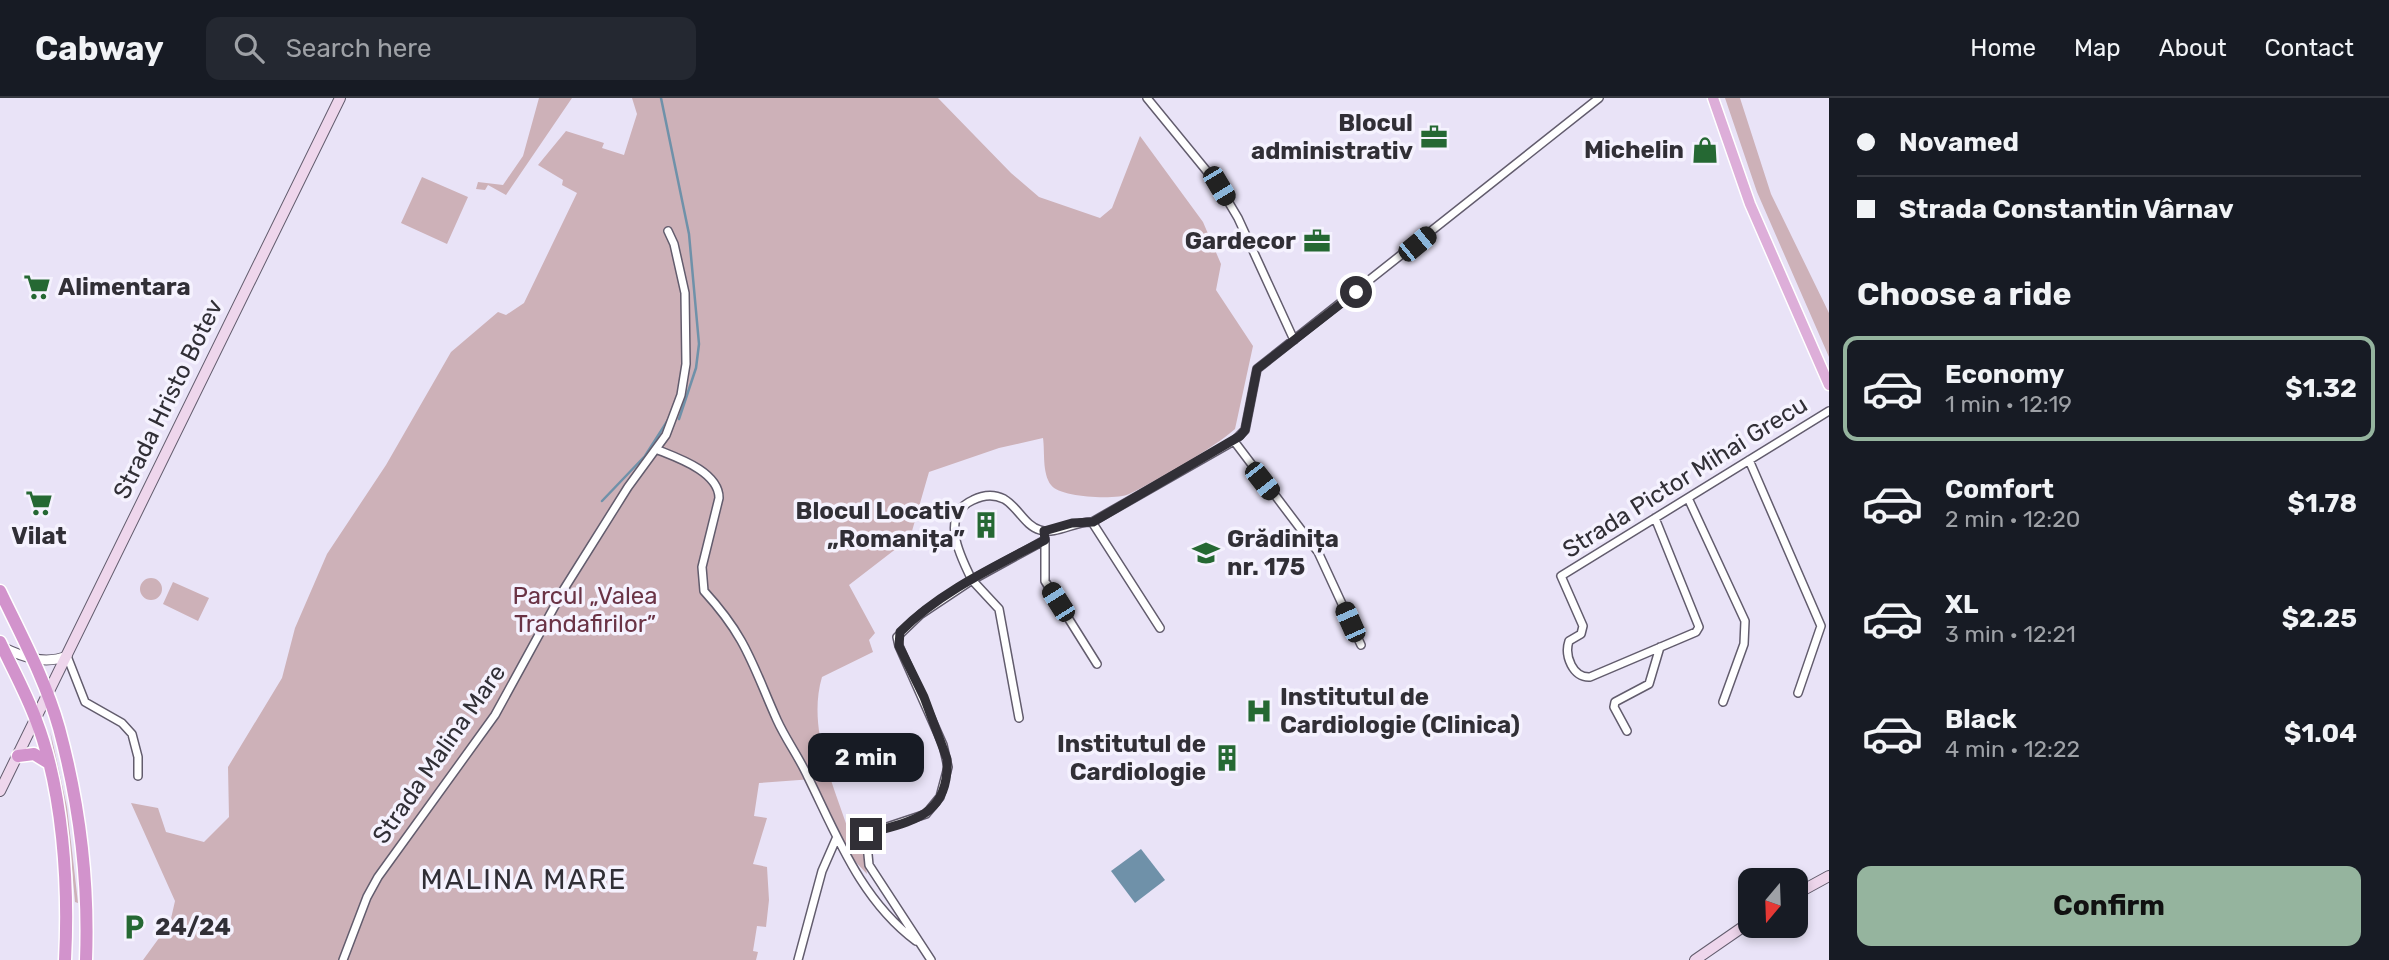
<!DOCTYPE html>
<html lang="en">
<head>
<meta charset="utf-8">
<style>
	body { margin:0; font-family:Rubik,sans-serif; background:#242831; color:#f1f3f6; height:100vh; display:flex; flex-direction:column; font-size:26px; white-space:nowrap }
	* { box-sizing:border-box; margin:0 }
	p { font-size:23px; color:#9ea1a6 }
	.icon { flex:none; width:38px; height:38px; fill:none; stroke:currentColor; stroke-width:2; stroke-linecap:round; stroke-linejoin:round }
	.map { position:relative; flex:1; overflow:hidden }
	.side { display:flex; flex-direction:column; background:#171b24; width:560px }
	.side>* { flex:none }
	.banner { display:grid; align-content:center; height:154px; padding:0 28px; background:#171b24 }
	.needle { width:46px; rotate:199deg }
	.fabs { position:absolute; left:1738px; top:770px; display:grid; gap:14px }
	.fabs a { display:grid; place-items:center; width:70px; height:70px; border-radius:14px; background:#171b24; box-shadow:0 4px 10px #0003; font-size:35px }
	.end { position:absolute; width:32px; height:32px; margin:-16px; border:9px solid #312f36; background:#fff; box-shadow:0 0 0 4px #fff }
	.from { border-radius:50% }
	.bubble { position:absolute; height:49px; border-radius:14px; background:#171b24; box-shadow:0 4px 10px #0003; font-size:23px; font-weight:700; line-height:49px; text-align:center }
	.car { position:absolute; width:21px; height:42px; margin:-21px -10px; border-radius:9px; box-shadow:0 0 5px 2px #0007; background:linear-gradient(#222 24%,#8ab4d8 0 40%,#222 0 76%,#8ab4d8 0 86%,#222 0) }
	.banner b { display:flex; align-items:center; gap:24px; height:66px; font-size:26px }
	.banner b+b { border-top:2px solid #363941 }
	.banner i { width:18px; height:18px; background:#f1f3f6 }
	ul { padding:0; list-style:none }
	li { display:flex; align-items:center; gap:21px; height:105px; margin:0 14px 10px; padding:0 14px; border:4px solid transparent; border-radius:14px }
	li div { flex:1 }
	li b { display:block; font-size:26px }
	li em { font-style:normal; font-weight:700 }
	li.current { border-color:#95b49e }
	li>.icon { width:63px; height:63px; stroke-width:1.5 }
	h2 { padding:0 28px; font-size:32px; line-height:84px }
	.cta { display:flex; gap:14px; margin-top:auto; padding:14px 28px }
	.cta a { flex:1; height:80px; border-radius:14px; background:#95b49e; color:#111; font-size:28px; font-weight:700; line-height:80px; text-align:center }
	header { display:flex; align-items:center; gap:42px; box-sizing:border-box; height:98px; padding:0 35px; background:#171b24; border-bottom:2px solid #363941 }
	header strong { font-size:33px }
	nav { display:flex; gap:38px; margin-inline-start:auto; font-size:24px }
	.search { width:490px; height:63px; background:#242831; display:flex; align-items:center; gap:18px; box-sizing:border-box; padding:0 24px; border-radius:14px; color:#9ea1a6; font-size:26px }
	main { display:flex; flex:1; min-height:0 }
	.map>svg:first-child { display:block }
	.green { fill:#cdb1b8 }
	.water { fill:#6f91a9 }
	.lines { fill:none; stroke-linecap:round; stroke-linejoin:round }
	.stream { stroke:#6f91a9; stroke-width:2.5 }
	.minor-casing { stroke:#625c6d; stroke-width:10 }
	.tertiary-casing { stroke:#625c6d; stroke-width:11 }
	.secondary-casing { stroke:#625c6d; stroke-width:12 }
	.primary-casing { stroke:#fff; stroke-width:13 }
	.trunk-casing { stroke:#fff; stroke-width:15 }
	.minor { stroke:#fff; stroke-width:7 }
	.tertiary { stroke:#fff; stroke-width:9 }
	.secondary { stroke:#eed6ec; stroke-width:10 }
	.primary { stroke:#ddaed9; stroke-width:10 }
	.trunk { stroke:#d293cc; stroke-width:12 }
	.route { stroke:#312f36; stroke-width:9 }
	.labels { text-anchor:middle; stroke-width:7; stroke-linejoin:round; paint-order:stroke }
	.poi-label { font-size:24px; font-weight:bold; fill:#312f36; stroke:#f5f2fe; text-anchor:end }
	.street-label { font-size:24px; fill:#312f36; stroke:#f5f2fe }
	.park-label { font-size:24px; fill:#6a3345; stroke:#f5f2fe }
	.quarter-label { font-size:28px; letter-spacing:2px; fill:#312f36; stroke:#f5f2fe }
</style>
</head>
<body>
<header>
<strong>Cabway</strong>
<div class="search"><svg class="icon" aria-label="search" viewBox="0 0 24 24"><circle cx="10" cy="10" r="6"/><path d="M15 15l6 6"/></svg>Search here</div>
<nav><a>Home</a><a>Map</a><a>About</a><a>Contact</a></nav>
</header>
<main>
<div class="map">
<svg width="1829" height="862" viewBox="0 0 1829 862">
	<rect width="100%" height="100%" fill="#e9e3f7"/>
	<path class="green" d="M539,0h33l-66,97 -18,-10 -3,5 -9,-1 2,-7 25,3 20,-29z
		M632,0h306l73,75 28,24 61,21 12,-10 28,-72 63,86 18,42 -5,26 37,56 -18,83c-20,18 -80,53 -106,65 -12,6 -69,4 -78,-9 -9,-12 -6,-33 -8,-47l-44,10 -70,24 -19,66 -61,47 26,48 -6,7 4,12 -51,25c-15,51 11,107 27,155l10,-2 8,44 -16,-17 -38,-78 -54,4 -5,33 13,2 -14,46 14,3 2,33 -3,27 -9,-1 -4,25 5,1 -2,8h-613l27,-37 5,-22 -44,-98 27,5 8,24 38,10 25,-25 -1,-50 54,-89 13,-50 32,-74 59,-89 65,-113 47,-40 8,3 18,-12 53,-110 -15,-8 1,-5 -25,-15 28,-34 38,12 -2,5 22,7 13,-41z
		M1725,0h15l31,96 58,119v44l-72,-165z
		M422,79l46,20 -21,47 -46,-21z
		M140 491a11 11 0 1 1 22 0a11 11 0 1 1-22 0Z
		M173,484l36,16 -11,23 -35,-17z
		M50,632l17,77 11,96 -3,-1 -4,-44z"/>
	<path class="water" d="M1141,751l24,31 -30,23 -24,-32z"/>
	<g class="lines">
		<path class="stream" d="M661,0l28,136 10,110 -3,24 -17,51
			M602,403l43,-45 23,-36"/>
		<defs>
			<path id="minor" d="M1147,0l72,88 19,32 56,122
				M1234,343l84,111 43,93
				M658,352c20,8 61,22 61,48l-17,69 2,24c43,47 48,73 73,129 9,20 22,37 31,57 29,59 53,123 108,164
				M1749,362l72,166 -23,67
				M1688,400l57,123 -1,23 -21,58
				M1655,420l44,109 -3,5 -106,45c-17,1 -26,-21 -21,-36l12,-7 2,-8 -22,-50 268,-165
				M1092,424l68,106
				M1045,441v42l52,83
				M67,558l18,46 37,21 10,11 6,23v19
				M1019,620l-20,-109 -27,-29 73,-40
				M1627,633l-13,-24 1,-5 34,-18 11,-37
				M343,862l24,-63 11,-20 117,-162 69,-126 64,-102 38,-52 15,-40 5,-31 -1,-71 -11,-49 -6,-13
				M798,862l24,-89 14,-32
				M931,862l-62,-95 -3,-31 60,-20 14,-17 8,-30 -5,-22 -44,-99 -2,-9 24,-23 51,-34c-12,-24 -33,-65 1,-80 10,-5 21,-6 31,-1 14,8 21,27 36,31 16,5 35,-9 52,-8l142,-81 11,-11 12,-61 342,-271"/>
			<path id="tertiary" d="M2,549c21,10 42,18 65,9"/>
			<path id="secondary" d="M0,693l340,-693
				M1796,796l33,-18
				M1695,862l55,-38"/>
			<path id="primary" d="M1713,0l37,106 79,181"/>
			<path id="trunk" d="M0,493c21,44 46,90 59,137 20,74 30,155 27,232
				M0,544c12,26 26,51 36,78 27,70 33,165 29,240
				M18,658l16,-2 13,8"/>
		</defs>
		<use href="#minor" class="minor-casing"/>
		<use href="#tertiary" class="tertiary-casing"/>
		<use href="#secondary" class="secondary-casing"/>
		<use href="#primary" class="primary-casing"/>
		<use href="#trunk" class="trunk-casing"/>
		<use href="#minor" class="minor"/>
		<use href="#tertiary" class="tertiary"/>
		<use href="#secondary" class="secondary"/>
		<use href="#primary" class="primary"/>
		<use href="#trunk" class="trunk"/>
	</g>
	<g class="lines">
		<path class="route" d="M866,736c45,-13 84,-17 81,-75l-23,-62 -25,-51 1,-14c39,-40 96,-66 145,-92l-1,-9 28,-8 21,-1 147,-86 5,-6 12,-61 99,-77"/>
	</g>
	<defs>
		<symbol id="office-bare" viewBox="-9 -9 18 18"><path d="M-6-3h4V-5.5h4V-3h4V5H-6ZM-1-4.5V-3h2v-1.5ZM-6 0V1H6V0Z" fill="#256833" stroke="#f5f2fe" stroke-width="2.5" paint-order="stroke"/></symbol>
		<symbol id="shop-bare" viewBox="-9 -9 18 18"><path d="M-5-2.5h2.3a2.7 3.5 0 0 1 5.4 0H5L5.5 6h-11ZM-1.5-2.5h3a1.5 2.3 0 0 0-3 0Z" fill="#256833" stroke="#f5f2fe" stroke-width="2.5" paint-order="stroke"/></symbol>
		<symbol id="supermarket-bare" viewBox="-9 -9 18 18"><path d="M-6-5.5h2.5l.6 2H6L4.5 2H-2.5L-4.4-4H-6ZM-1.5 3.2a1.3 1.3 0 1 0 .1 0ZM3 3.2a1.3 1.3 0 1 0 .1 0Z" fill="#256833" stroke="#f5f2fe" stroke-width="2.5" paint-order="stroke"/></symbol>
		<symbol id="building-bare" viewBox="-9 -9 18 18"><path d="M-4-6H4V6H1V3H-1V6H-4ZM-2.5-4.3h1.7v1.8h-1.7ZM.8-4.3h1.7v1.8H.8ZM-2.5-1h1.7V.8h-1.7ZM.8-1h1.7V.8H.8Z" fill="#256833" stroke="#f5f2fe" stroke-width="2.5" paint-order="stroke"/></symbol>
		<symbol id="school-bare" viewBox="-9 -9 18 18"><path d="M0-5L7-2L0 1L-7-2ZM-4 1L0 2.5L4 1V4Q0 6-4 4Z" fill="#256833" stroke="#f5f2fe" stroke-width="2.5" paint-order="stroke"/></symbol>
		<symbol id="hospital-bare" viewBox="-9 -9 18 18"><path d="M-5-5h3v3.5h4V-5h3V5h-3V1.5h-4V5h-3Z" fill="#256833" stroke="#f5f2fe" stroke-width="2.5" paint-order="stroke"/></symbol>
		<symbol id="parking-bare" viewBox="-9 -9 18 18"><path d="M-3.5-5.5H1a3.5 3.5 0 0 1 0 7H-1V5.5H-3.5ZM-1-3.4V-.6H.8a1.4 1.4 0 0 0 0-2.8Z" fill="#256833" stroke="#f5f2fe" stroke-width="2.5" paint-order="stroke"/></symbol>
	</defs>
	<g fill-rule="evenodd">
		<use href="#office-bare" x="1415" y="20" width="38" height="38"/>
		<use href="#shop-bare" x="1686" y="33" width="38" height="38"/>
		<use href="#office-bare" x="1298" y="124" width="38" height="38"/>
		<use href="#supermarket-bare" x="18" y="170" width="38" height="38"/>
		<use href="#supermarket-bare" x="20" y="386" width="38" height="38"/>
		<use href="#building-bare" x="967" y="408" width="38" height="38"/>
		<use href="#school-bare" x="1187" y="436" width="38" height="38"/>
		<use href="#hospital-bare" x="1240" y="594" width="38" height="38"/>
		<use href="#building-bare" x="1208" y="641" width="38" height="38"/>
		<use href="#parking-bare" x="115" y="810" width="38" height="38"/>
	</g>
	<g class="labels">
		<g class="poi-label">
			<text x="1413" y="33">Blocul<tspan x="1413" dy="28">administrativ</tspan></text>
			<text x="1684" y="60">Michelin</text>
			<text x="1296" y="151">Gardecor</text>
			<text x="58" y="197" text-anchor="start">Alimentara</text>
			<text x="965" y="421">Blocul Locativ<tspan x="965" dy="28">„Romanița”</tspan></text>
			<text x="39" y="446" text-anchor="middle">Vilat</text>
			<text x="1227" y="449" text-anchor="start">Grădinița<tspan x="1227" dy="28">nr. 175</tspan></text>
			<text x="1280" y="607" text-anchor="start">Institutul de<tspan x="1280" dy="28">Cardiologie (Clinica)</tspan></text>
			<text x="1206" y="654">Institutul de<tspan x="1206" dy="28">Cardiologie</tspan></text>
			<text x="155" y="837" text-anchor="start">24/24</text>
		</g>
		<g class="street-label">
			<text transform="translate(168 301) rotate(-64)" y="8">Strada Hristo Botev</text>
			<text transform="translate(1685 379) rotate(-32)" y="8">Strada Pictor Mihai Grecu</text>
			<text transform="translate(439 656) rotate(-55)" y="8">Strada Malina Mare</text>
		</g>
		<g class="park-label">
			<text x="585" y="506">Parcul „Valea<tspan x="585" dy="28">Trandafirilor”</tspan></text>
		</g>
		<g class="quarter-label">
			<text x="524" y="791">MALINA MARE</text>
		</g>
	</g>
</svg>
<div class="fabs">
<a><svg class="needle" viewBox="-14 -14 28 28"><path d="M0-13l5 13h-10z" fill="#e53935"/><path d="M0 13l5-13h-10z" fill="#9ea1a6"/></svg></a>
</div>
<i class="end from" style="left:1356px;top:194px"></i>
<i class="end" style="left:866px;top:736px"></i>
<div class="bubble" style="left:808px;top:635px;width:116px">2 min</div>
<i class="car" style="left:1219px;top:88px;rotate:149deg"></i>
<i class="car" style="left:1417px;top:146px;rotate:51deg"></i>
<i class="car" style="left:1262px;top:383px;rotate:142deg"></i>
<i class="car" style="left:1058px;top:504px;rotate:328deg"></i>
<i class="car" style="left:1350px;top:524px;rotate:336deg"></i>
</div>
<section class="side">
<div class="banner">
<b><i class="from"></i>Novamed</b>
<b><i></i>Strada Constantin Vârnav</b>
</div>
<h2>Choose a ride</h2>
<ul>
<li class="current"><svg class="icon" aria-label="car" viewBox="0 0 24 24"><path d="M5 17H2v-5l4-1 3-4h7l3 4 3 1v5h-3M9 17h6M6 11h13"/><circle cx="7" cy="17" r="2"/><circle cx="17" cy="17" r="2"/></svg><div><b>Economy</b><p>1 min · 12:19</p></div><em>$1.32</em></li>
<li><svg class="icon" aria-label="car" viewBox="0 0 24 24"><path d="M5 17H2v-5l4-1 3-4h7l3 4 3 1v5h-3M9 17h6M6 11h13"/><circle cx="7" cy="17" r="2"/><circle cx="17" cy="17" r="2"/></svg><div><b>Comfort</b><p>2 min · 12:20</p></div><em>$1.78</em></li>
<li><svg class="icon" aria-label="car" viewBox="0 0 24 24"><path d="M5 17H2v-5l4-1 3-4h7l3 4 3 1v5h-3M9 17h6M6 11h13"/><circle cx="7" cy="17" r="2"/><circle cx="17" cy="17" r="2"/></svg><div><b>XL</b><p>3 min · 12:21</p></div><em>$2.25</em></li>
<li><svg class="icon" aria-label="car" viewBox="0 0 24 24"><path d="M5 17H2v-5l4-1 3-4h7l3 4 3 1v5h-3M9 17h6M6 11h13"/><circle cx="7" cy="17" r="2"/><circle cx="17" cy="17" r="2"/></svg><div><b>Black</b><p>4 min · 12:22</p></div><em>$1.04</em></li>
</ul>
<div class="cta"><a>Confirm</a></div>
</section>
</main>
</body>
</html>
